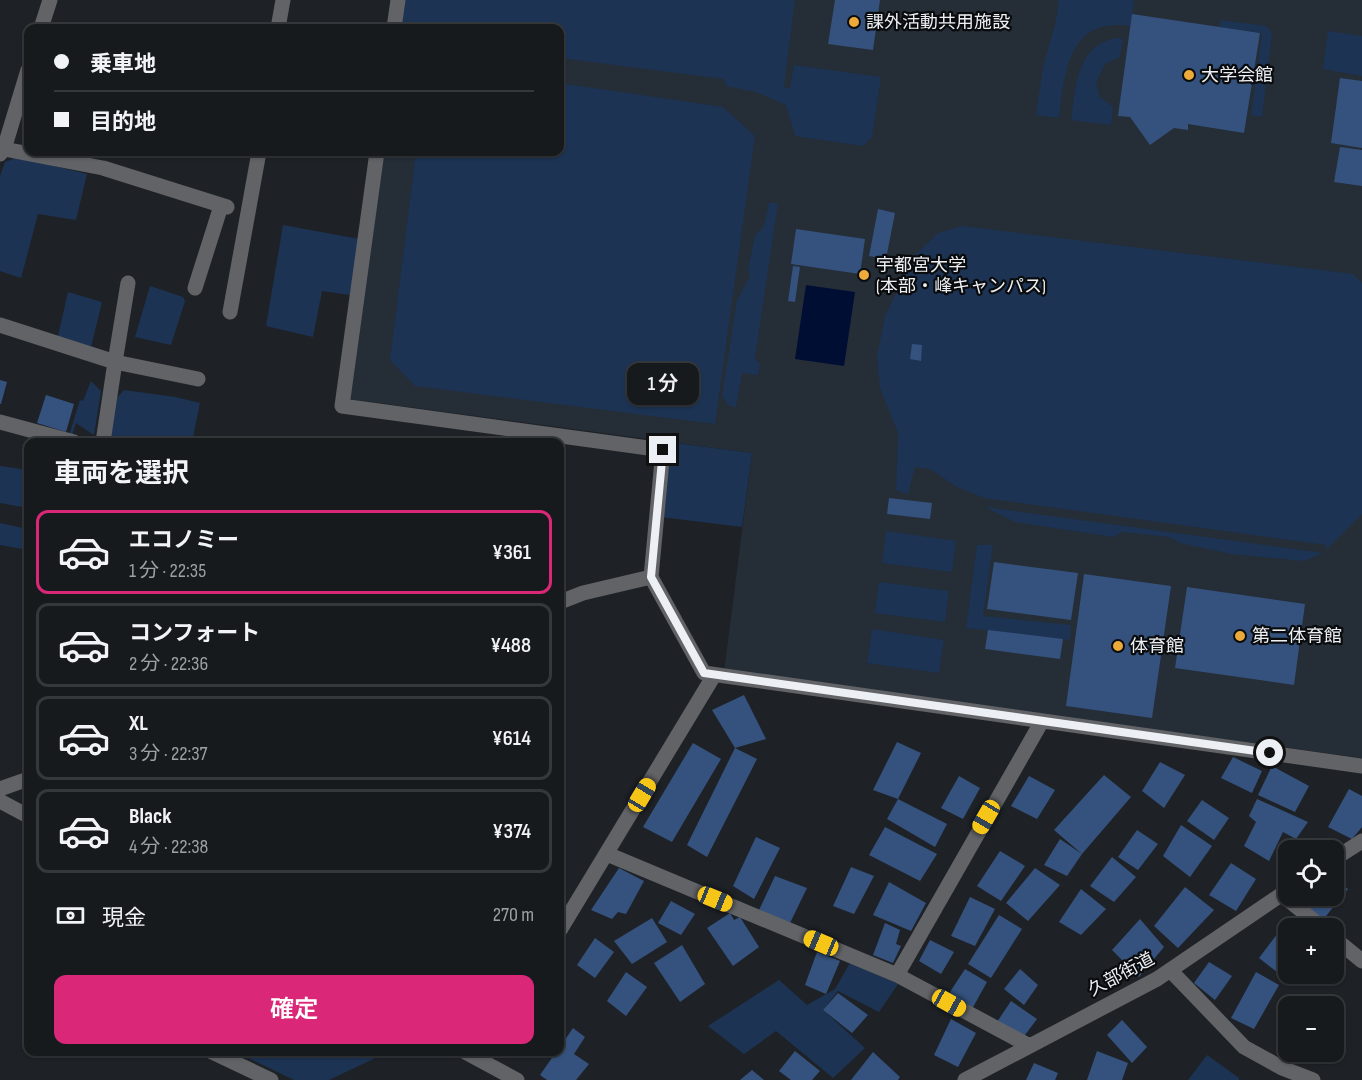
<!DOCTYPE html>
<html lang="ja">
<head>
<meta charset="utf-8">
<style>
	body { margin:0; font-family:"Sofia Sans Condensed","Noto Sans JP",sans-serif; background:#23272a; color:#f1f3f6; height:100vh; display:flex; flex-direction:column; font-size:22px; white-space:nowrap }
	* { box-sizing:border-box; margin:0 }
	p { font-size:20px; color:#9ea1a4 }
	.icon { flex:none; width:33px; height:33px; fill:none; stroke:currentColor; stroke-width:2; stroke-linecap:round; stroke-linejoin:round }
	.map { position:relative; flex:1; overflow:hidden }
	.drawer { position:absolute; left:24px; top:438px; width:540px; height:618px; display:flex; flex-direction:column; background:#161a1d; border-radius:12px; box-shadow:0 2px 4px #0004,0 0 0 2px #35383b }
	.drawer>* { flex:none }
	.hud { position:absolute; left:24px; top:24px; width:540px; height:132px; border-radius:12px; box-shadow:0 2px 4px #0004,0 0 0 2px #35383b; display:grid; align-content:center; height:132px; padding:0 30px; background:#161a1d }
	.tools { position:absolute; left:1278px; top:840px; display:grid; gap:12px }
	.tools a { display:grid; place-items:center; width:66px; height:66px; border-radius:12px; background:#161a1d; box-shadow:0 2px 4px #0004,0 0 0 2px #35383b; font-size:30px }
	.end { position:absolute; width:27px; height:27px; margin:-14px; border:8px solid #eceff3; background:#111; box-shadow:0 0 0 3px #111 }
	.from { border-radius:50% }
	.bubble { position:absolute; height:42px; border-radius:12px; background:#161a1d; box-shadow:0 2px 4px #0004,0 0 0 2px #35383b; font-size:20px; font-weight:600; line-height:42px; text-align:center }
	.car { position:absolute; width:18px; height:36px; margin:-18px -9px; border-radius:8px; box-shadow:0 0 4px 2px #0007; background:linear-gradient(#f5c518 24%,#345 0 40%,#f5c518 0 76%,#345 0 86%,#f5c518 0) }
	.hud b { display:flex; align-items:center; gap:21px; height:57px; font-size:22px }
	.hud b+b { border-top:2px solid #35383b }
	.hud i { width:15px; height:15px; background:#f1f3f6 }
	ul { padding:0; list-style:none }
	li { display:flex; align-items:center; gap:18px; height:84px; margin:0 12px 9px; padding:0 18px; border:3px solid #35383b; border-radius:12px }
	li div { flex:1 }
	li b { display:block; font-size:22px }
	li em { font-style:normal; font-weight:600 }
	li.current { border-color:#db2777 }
	li>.icon { width:54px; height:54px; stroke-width:1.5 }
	h2 { padding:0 30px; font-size:27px; line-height:72px }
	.pay { display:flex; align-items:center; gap:15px; height:66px; padding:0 30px; font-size:22px }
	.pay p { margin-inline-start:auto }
	.button { display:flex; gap:12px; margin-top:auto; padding:12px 30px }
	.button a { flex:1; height:69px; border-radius:12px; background:#db2777; color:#fff; font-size:24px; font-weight:600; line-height:69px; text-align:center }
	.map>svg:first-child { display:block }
	.built { fill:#252d37 }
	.green { fill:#1c3353 }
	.water { fill:#000e33 }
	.building { fill:#34527d }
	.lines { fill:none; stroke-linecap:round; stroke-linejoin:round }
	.minor { stroke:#616366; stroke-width:15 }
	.tertiary { stroke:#616366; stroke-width:15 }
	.route { stroke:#eceff3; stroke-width:8 }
	.poi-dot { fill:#ebaa39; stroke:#090b0d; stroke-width:2 }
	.labels { text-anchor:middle; stroke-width:4.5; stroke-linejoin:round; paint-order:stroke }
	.poi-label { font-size:18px; fill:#eceff3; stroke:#090b0d; text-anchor:start }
	.street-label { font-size:18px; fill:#eceff3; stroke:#090b0d }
</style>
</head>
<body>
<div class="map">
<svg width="1362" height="1080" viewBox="0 0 1362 1080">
	<rect width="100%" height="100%" fill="#1e2227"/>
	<path class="built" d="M405,0h957v758l-638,-86 28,-219 -403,-54 35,-247h176v-124z"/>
	<path class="green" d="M405,0h390l-11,87 6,1 4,-23 87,12 -9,60 -9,9 -68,-10 -9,-31 -30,-13 -30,-6 -2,-7 -164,-21v-30h-159z
		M1059,0h75l-3,26c-62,-9 -66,44 -72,92l-23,-3 7,-48 12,-42z
		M1221,20l45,6 6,6 -10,85 -11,-2 11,-82 -43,-6z
		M1328,31l34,5v40l-39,-7z
		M1116,38l7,1 -3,18 -15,7 -9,19 4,14 13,10 -2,18 -40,-5c5,-33 5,-74 45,-82z
		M560,83l163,24 32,29 -40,288 -300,-38 -25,-26 26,-208h144z
		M18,157l69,17 -11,46 -38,-6 -17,64 -21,-7v-95l5,-14z
		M769,203h9l-23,155 5,6 -2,11 -16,-2 -6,34 -7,-1 -7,-10 15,-96 13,-24 -2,-7 7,-33 9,-10z
		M283,225l76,14 -9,56 -28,-4 -9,46 -47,-11z
		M962,226l391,48 9,9v231l-36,36v-5l-342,-47 -27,-11 -27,-18 -15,-2 -7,27 -12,-4 2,-57 -18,-45 -3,-32 8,-40 30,-61 23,-22z
		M150,286l33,11 2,4 -14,44 -36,-8z
		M68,292l34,10 -11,45 -33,-11z
		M91,381l10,10 -7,44 -18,-12 -4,13 -3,-1 11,-35 3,1z
		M124,390l51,7 25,6 -8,39h-45l-9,-3 -1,3h-24l-3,-4 7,-40z
		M668,442l84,11 -10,74 -81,-10z
		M0,466l28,4v38l-28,-5z
		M985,507l338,46 -19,8 -73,-7 -51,-11 -11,-6 -47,-5 -9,5 -98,-15z
		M0,523l28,6v21l-28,-5z
		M886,531l70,10 -4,31 -70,-9z
		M977,545h16l-10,71 88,9 -1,15 -104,-12z
		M879,582l70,9 -4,31 -70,-9z
		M872,629l72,11 -5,33 -72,-10z
		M850,963l48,21 -19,28 -41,-21 -15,19 42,38 -32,30 -57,-47 -32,23 -36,-28 71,-46 28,25 28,-16z
		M236,1052h152l-59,28h-35z
		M1207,1055l32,23v2h-51z"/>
	<path class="water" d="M806,285l49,7 -11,74 -49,-7z"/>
	<path class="building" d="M835,0h45l-7,50 -45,-6z
		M1132,14l128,19 -16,100 -56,-9v6l-14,-2 -24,17 -20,-28 -12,-1z
		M1340,78l22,3v67l-31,-5z
		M1340,147l22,3v36l-28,-4z
		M878,209l17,4 -9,46 -17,-3z
		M796,229l69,10 -5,35 -69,-10z
		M793,266l7,1 -5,35 -7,-1z
		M912,344l10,1 -1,16 -11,-2z
		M0,380l7,2 -6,22h-1z
		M46,395l28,9 -8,28 -29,-9z
		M889,498l43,5 -2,16 -43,-5z
		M994,562l84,11 -7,47 -84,-11z
		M1084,574l87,12 -19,132 -86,-12z
		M1187,587l118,17 -11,81 -119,-17z
		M988,630l75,9 -3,20 -75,-10z
		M744,695l22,44 -31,9 -23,-38z
		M897,742l24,11 -23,46 -25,-9z
		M693,743l28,16 -49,83 -29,-15z
		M735,748l22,11 -50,98 -20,-12z
		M1233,757l29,14 -10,22 -31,-15z
		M1160,762l25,13 -21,33 -22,-17z
		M1272,766l37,20 -14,26 -37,-17z
		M1104,775l27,22 -49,57 -28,-24z
		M959,776l21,12 -17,31 -22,-11z
		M1029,776l26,14 -18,29 -26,-13z
		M1349,789l13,7v31l-10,12 -24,-12z
		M898,799l49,25 -12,23 -48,-28z
		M1257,799l51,23 -12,17 -13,-7 -14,29 -25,-15 12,-24 -7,-6z
		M1202,800l27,18 -15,22 -27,-19z
		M1181,825l31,21 -22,31 -27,-21z
		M885,827l52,27 -17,27 -51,-26z
		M1137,830l21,14 -20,26 -20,-13z
		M756,837l24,11 -26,51 -21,-13z
		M1060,839l22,15 -15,22 -23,-11z
		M1000,851l25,15 -24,35 -24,-15z
		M1112,857l24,20 -22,25 -24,-16z
		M1231,863l25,16 -20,32 -27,-16z
		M851,867l23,9 -20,38 -21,-8z
		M619,868l25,13 -18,33 -8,-2 -6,7 -21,-9z
		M1035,868l25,17 -32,36 -22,-18z
		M775,876l32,12 -17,35 -31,-13z
		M1334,880l14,9 -26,32 -23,-19 6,-6h29z
		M889,882l37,21 -15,28 -38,-16z
		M1185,887l29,23 -36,38 -24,-22z
		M1081,889l25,20 -25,26 -22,-13z
		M970,897l25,12 -20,37 -24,-10z
		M671,901l24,13 -14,21 -23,-12z
		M730,913l4,7 6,-3 19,30 -26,19 -26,-38z
		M999,915l23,14 -31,49 -23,-14z
		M652,918l15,24 -35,22 -18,-23z
		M1140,919l24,28 -25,30 -27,-27z
		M1287,921l9,7h-8v40l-6,8 -23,-18z
		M885,923l15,7 -4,14 5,2 -8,17 -20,-8z
		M595,938l19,14 -19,26 -18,-13z
		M930,940l24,12 -13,22 -22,-13z
		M682,945l23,39 -25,18 -26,-39z
		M817,952l23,9 -14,33 -21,-9z
		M1209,962l23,14 -17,24 -21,-17z
		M965,969l22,13 -15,27 -24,-14z
		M1020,969l18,16 -14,20 -20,-16z
		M626,972l21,15 -21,29 -19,-15z
		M1256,972l23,13 -25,44 -23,-11z
		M838,993l30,22 -16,18 -29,-23z
		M1011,1001l26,18 -15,20 -25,-17z
		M951,1019l25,14 -18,34 -24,-12z
		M1122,1020l25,27 -15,16 -25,-28z
		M573,1028l12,9 -11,17 15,10 -13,16h-29l-7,-5 16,-23h4v-5z
		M795,1051l25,20 -8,9h-21l-12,-9z
		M1097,1051l31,12 -6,17h-35z
		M873,1052l27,25 -2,3h-47z
		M1034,1063l24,10 -3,7h-29z
		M752,1070l12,10h-24z"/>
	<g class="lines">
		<path class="minor" d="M41,28l9,-28
			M394,28l4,-28
			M4,149l24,-79
			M377,152l-35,254 321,44 -12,127 53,96 658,93
			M0,154l4,-5 99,19 124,39
			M195,288l26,-82
			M0,325l115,37 13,-79
			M0,422l74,20
			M103,442l12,-80 83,17
			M560,602l23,-9 68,-16
			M0,789l28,-10
			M0,801l28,15
			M607,854l290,121 131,70
			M1334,859l28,-18
			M1282,895l41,33
			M560,930l153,-253
			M1334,938l28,23
			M1170,970l74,77 38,21 31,12
			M897,975l145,-254
			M212,1052l59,28
			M465,1052l52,28
			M965,1080l192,-101 131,-89"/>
		<path class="tertiary" d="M278,28l5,-28
			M230,312l29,-160"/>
	</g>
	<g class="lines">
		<path class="route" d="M663,450l-12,127 53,96 566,80"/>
	</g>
	<g class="poi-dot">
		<circle cx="854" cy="22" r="6"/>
		<circle cx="1189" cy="75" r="6"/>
		<circle cx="864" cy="275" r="6"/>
		<circle cx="1240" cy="636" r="6"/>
		<circle cx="1118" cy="646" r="6"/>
	</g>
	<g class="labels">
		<g class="poi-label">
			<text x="866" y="28">課外活動共用施設</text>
			<text x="1201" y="81">大学会館</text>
			<text x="876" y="271">宇都宮大学<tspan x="876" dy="21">(本部・峰キャンパス)</tspan></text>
			<text x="1252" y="642">第二体育館</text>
			<text x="1130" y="652">体育館</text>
		</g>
		<g class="street-label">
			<text transform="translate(1121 974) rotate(-28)" y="6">久部街道</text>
		</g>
	</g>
</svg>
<div class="tools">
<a><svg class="icon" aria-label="locate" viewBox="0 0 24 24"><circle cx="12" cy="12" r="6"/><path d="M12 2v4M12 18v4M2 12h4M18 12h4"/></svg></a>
<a>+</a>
<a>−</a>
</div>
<i class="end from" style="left:1270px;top:753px"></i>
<i class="end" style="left:663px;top:450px"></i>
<div class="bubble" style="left:627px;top:363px;width:72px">1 分</div>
<i class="car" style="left:642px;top:795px;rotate:31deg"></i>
<i class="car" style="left:986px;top:817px;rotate:210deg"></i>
<i class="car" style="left:715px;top:899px;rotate:112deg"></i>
<i class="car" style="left:821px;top:943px;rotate:293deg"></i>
<i class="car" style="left:949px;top:1003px;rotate:119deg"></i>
<div class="hud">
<b><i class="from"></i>乗車地</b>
<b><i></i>目的地</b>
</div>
<section class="drawer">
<h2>車両を選択</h2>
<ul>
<li class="current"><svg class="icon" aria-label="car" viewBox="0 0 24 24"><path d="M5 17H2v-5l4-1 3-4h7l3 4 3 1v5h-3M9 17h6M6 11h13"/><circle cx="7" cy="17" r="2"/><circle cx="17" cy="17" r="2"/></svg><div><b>エコノミー</b><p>1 分 · 22:35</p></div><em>¥361</em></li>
<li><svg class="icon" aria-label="car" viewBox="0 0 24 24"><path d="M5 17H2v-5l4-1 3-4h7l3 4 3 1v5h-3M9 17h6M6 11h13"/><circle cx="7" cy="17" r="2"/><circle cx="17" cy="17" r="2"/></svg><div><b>コンフォート</b><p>2 分 · 22:36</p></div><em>¥488</em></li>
<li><svg class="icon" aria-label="car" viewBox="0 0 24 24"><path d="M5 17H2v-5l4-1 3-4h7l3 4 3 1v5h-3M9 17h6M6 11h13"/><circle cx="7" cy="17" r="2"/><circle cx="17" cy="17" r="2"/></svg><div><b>XL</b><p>3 分 · 22:37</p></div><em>¥614</em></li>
<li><svg class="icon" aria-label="car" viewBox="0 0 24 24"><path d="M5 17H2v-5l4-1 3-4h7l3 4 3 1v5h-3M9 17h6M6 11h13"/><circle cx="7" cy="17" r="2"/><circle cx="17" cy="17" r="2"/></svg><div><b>Black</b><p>4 分 · 22:38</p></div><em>¥374</em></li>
</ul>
<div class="pay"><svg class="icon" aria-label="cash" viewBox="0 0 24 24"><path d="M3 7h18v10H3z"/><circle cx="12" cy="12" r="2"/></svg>現金<p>270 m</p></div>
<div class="button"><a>確定</a></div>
</section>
</div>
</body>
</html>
